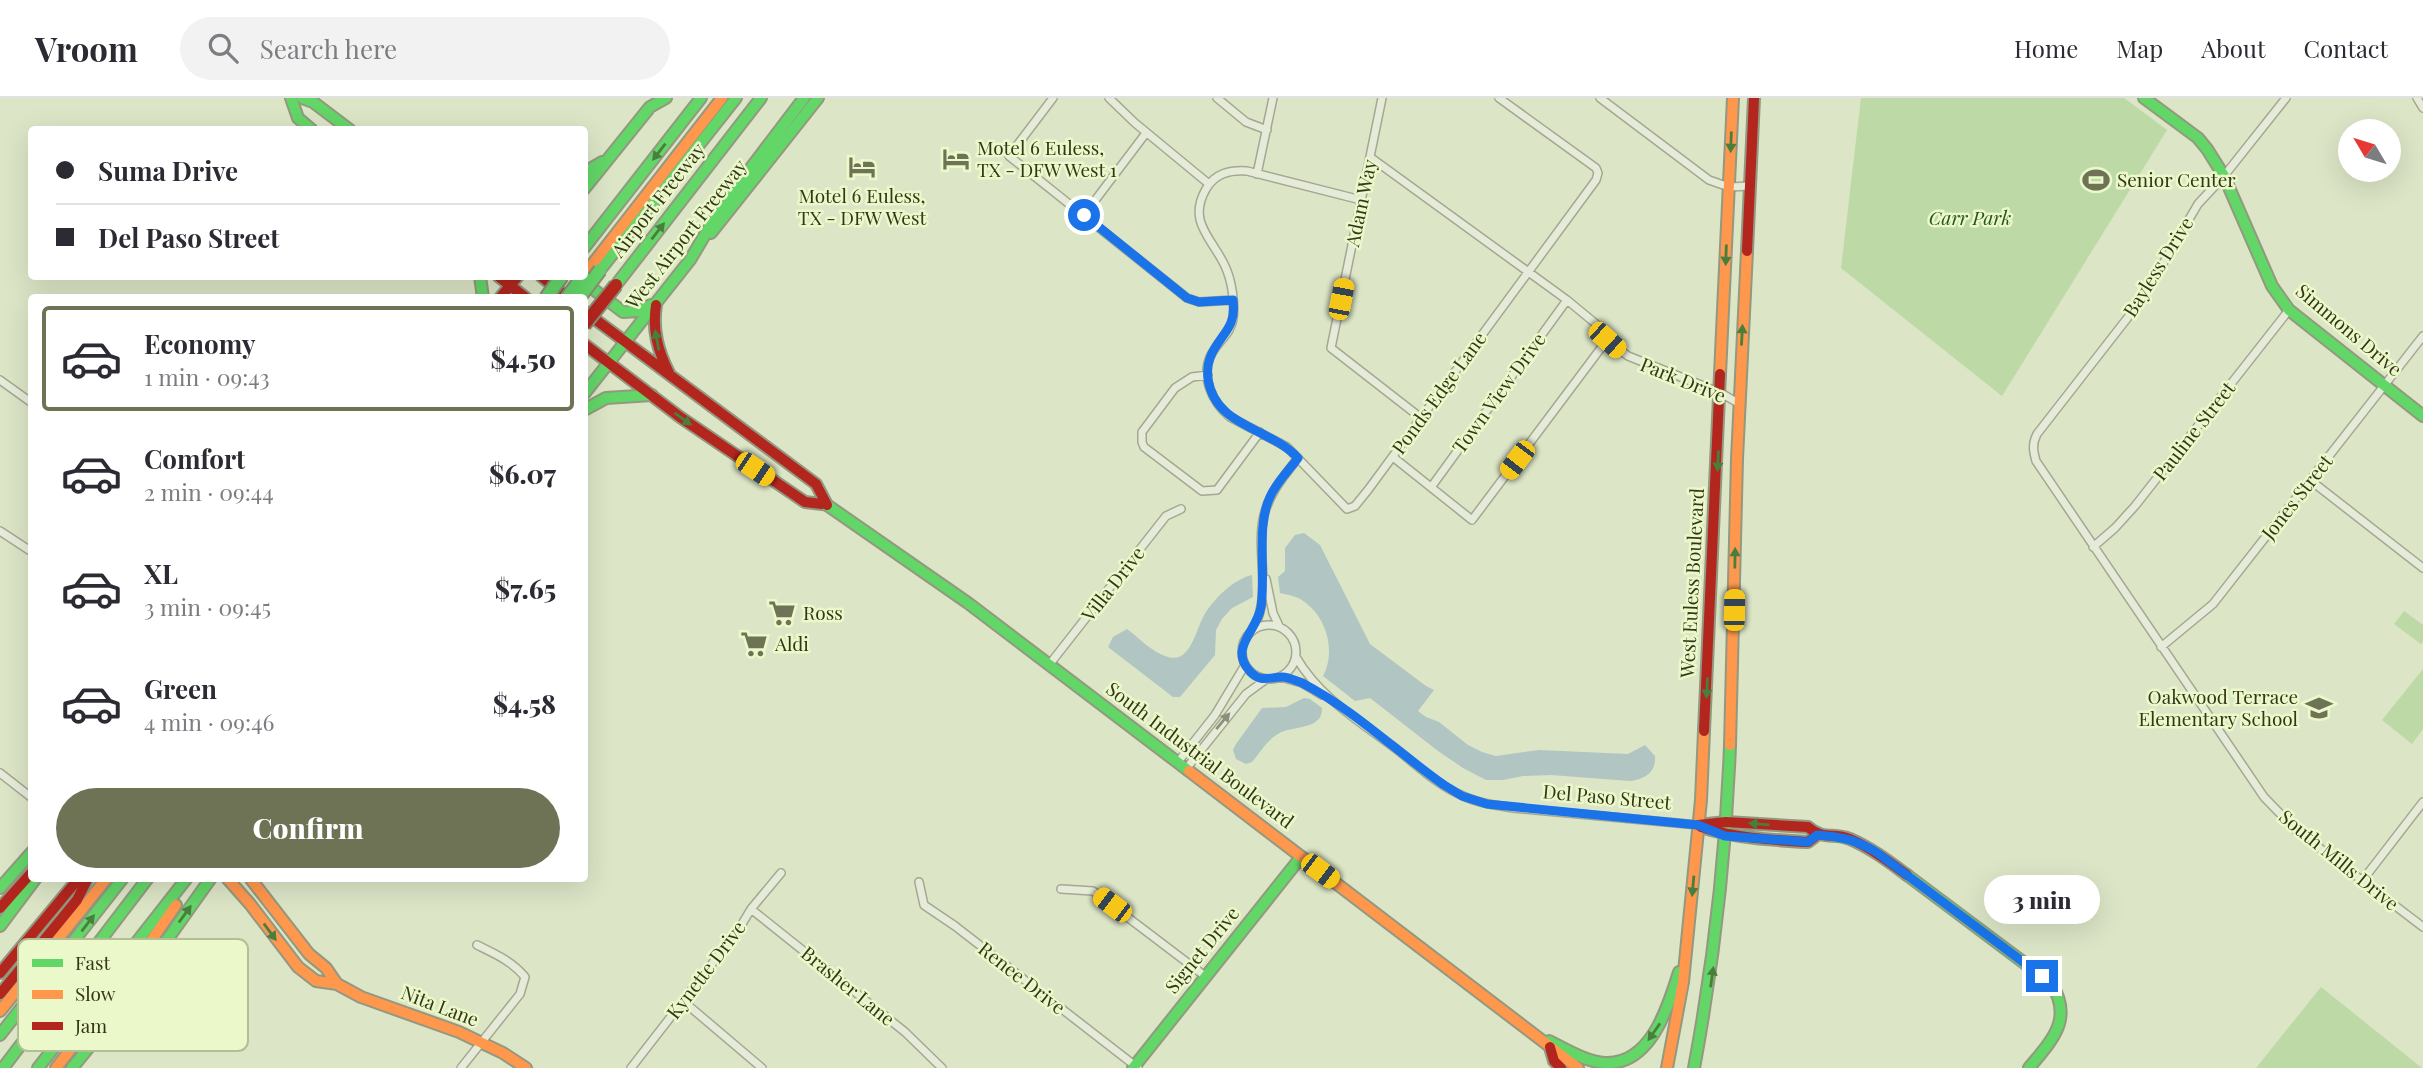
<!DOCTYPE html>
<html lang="en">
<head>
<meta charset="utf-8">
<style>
	body { margin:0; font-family:"Playfair Display",serif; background:#f2f2f3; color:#2b2b33; height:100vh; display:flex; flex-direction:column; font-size:26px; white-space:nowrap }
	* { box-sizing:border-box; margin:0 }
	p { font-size:23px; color:#7c7c81 }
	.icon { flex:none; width:38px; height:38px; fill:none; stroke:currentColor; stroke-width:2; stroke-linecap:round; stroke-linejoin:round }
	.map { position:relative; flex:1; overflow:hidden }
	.details { position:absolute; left:28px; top:196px; width:560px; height:588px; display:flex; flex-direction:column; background:#fff; border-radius:7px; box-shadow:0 7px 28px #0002 }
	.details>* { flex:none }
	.top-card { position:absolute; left:28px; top:28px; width:560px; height:154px; border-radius:7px; box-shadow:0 7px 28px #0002; display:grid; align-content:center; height:154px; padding:0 28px; background:#fff }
	.needle { width:46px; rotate:308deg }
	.controls { position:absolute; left:2338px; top:21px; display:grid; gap:14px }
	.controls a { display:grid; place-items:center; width:63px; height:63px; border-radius:50%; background:#fff; box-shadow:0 7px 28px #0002; font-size:35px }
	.end { position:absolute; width:32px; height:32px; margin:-16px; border:9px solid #1a73e8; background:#fff; box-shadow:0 0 0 4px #fff }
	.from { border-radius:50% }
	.bubble { position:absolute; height:49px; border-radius:24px; background:#fff; box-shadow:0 7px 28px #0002; font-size:23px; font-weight:800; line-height:49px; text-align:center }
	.car { position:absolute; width:21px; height:42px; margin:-21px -10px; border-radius:9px; box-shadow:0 0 5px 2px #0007; background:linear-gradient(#f5c518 24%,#345 0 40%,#f5c518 0 76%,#345 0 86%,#f5c518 0) }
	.top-card b { display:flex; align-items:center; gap:24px; height:66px; font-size:26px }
	.top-card b+b { border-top:2px solid #e1e1e2 }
	.top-card i { width:18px; height:18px; background:#2b2b33 }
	ul { padding:12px 0 0; list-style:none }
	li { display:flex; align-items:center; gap:21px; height:105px; margin:0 14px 10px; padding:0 14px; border:4px solid transparent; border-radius:7px }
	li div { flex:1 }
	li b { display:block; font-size:26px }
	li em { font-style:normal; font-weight:800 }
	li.on { border-color:#6f7356 }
	li>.icon { width:63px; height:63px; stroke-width:1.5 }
	.button { display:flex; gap:14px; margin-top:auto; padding:14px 28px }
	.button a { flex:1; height:80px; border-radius:42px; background:#6f7356; color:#fff; font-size:28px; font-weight:800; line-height:80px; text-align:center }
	header { display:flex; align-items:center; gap:42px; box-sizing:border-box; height:98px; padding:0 35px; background:#fff; border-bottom:2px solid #e1e1e2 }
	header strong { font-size:33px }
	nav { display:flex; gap:38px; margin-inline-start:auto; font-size:24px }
	.search { width:490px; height:63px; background:#f2f2f3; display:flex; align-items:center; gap:18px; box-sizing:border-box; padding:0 24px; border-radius:38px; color:#7c7c81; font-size:26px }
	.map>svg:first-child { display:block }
	.green { fill:#bcd9a6 }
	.water { fill:#b1c5c2 }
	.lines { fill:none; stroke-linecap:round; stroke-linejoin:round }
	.street-casing { stroke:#a3a890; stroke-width:10 }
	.fast-casing { stroke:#939880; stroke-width:14 }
	.slow-casing { stroke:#939880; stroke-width:14 }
	.jam-casing { stroke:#939880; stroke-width:14 }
	.street { stroke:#e6ebd9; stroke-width:7 }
	.fast { stroke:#63d668; stroke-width:10 }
	.slow { stroke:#ff974d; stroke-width:10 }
	.jam { stroke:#b3261e; stroke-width:10 }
	.fast-bridge-casing { stroke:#8a8e77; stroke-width:16; stroke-linecap:butt }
	.jam-bridge-casing { stroke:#8a8e77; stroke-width:16; stroke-linecap:butt }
	.fast-bridge { stroke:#63d668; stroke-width:12 }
	.jam-bridge { stroke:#b3261e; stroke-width:12 }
	.oneway { fill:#497e3d }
	.oneway2 { fill:#8d9079 }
	.route { stroke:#1a73e8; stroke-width:9 }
	.labels { text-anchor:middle; stroke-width:5; stroke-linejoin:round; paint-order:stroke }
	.poi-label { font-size:19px; fill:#343619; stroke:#ebf8c9; text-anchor:start }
	.street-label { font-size:19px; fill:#343619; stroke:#ebf8c9 }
	.park-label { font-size:19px; font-style:italic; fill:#27551e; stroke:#ebf8c9 }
	.key { fill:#ebf8c9; stroke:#b4be94; stroke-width:2 }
	.key-label { font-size:19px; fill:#343619 }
</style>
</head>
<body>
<header>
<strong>Vroom</strong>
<div class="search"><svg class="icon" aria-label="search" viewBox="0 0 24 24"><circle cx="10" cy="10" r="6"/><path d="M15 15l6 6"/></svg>Search here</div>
<nav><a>Home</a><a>Map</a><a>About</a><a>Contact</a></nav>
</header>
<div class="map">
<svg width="2423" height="970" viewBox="0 0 2423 970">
	<rect width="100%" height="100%" fill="#dce5c6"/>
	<path class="green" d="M1861,0h263l43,32 -165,266 -161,-128z
		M2404,513l19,14v16l-2,3 -27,-20z
		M2423,571v60l-11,15 -30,-24z
		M2321,889l101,81h-166z"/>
	<path class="water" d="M1304,435l16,12 50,99 56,42 8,4 -16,21 8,6 13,5 29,23 14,7 14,4 43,-6 89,4 17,-9 10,11c1,16 -9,23 -25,25l-79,-6 -28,1 -20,4h-17l-23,-12 -25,-17 -68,-53 -15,3 -32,-25c13,-24 4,-57 -17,-73 -8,-7 -17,-8 -26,-10l-2,-16 7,-6v-23l10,-13z
		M1252,477l1,22 -21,11 -10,11 -6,11 -1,25 -35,42h-7l-65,-50 5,-10 14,-8c12,9 26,24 41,28 24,7 28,-31 38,-45 11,-16 27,-32 46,-37z
		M1304,600l6,1 12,9c1,23 -31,17 -44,26 -11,6 -18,19 -26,28l-6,2 -10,-5 -3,-9 3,-6 26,-36 24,-1z"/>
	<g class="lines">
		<defs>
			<path id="street" d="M1053,0l-44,58 178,142 12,4 34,-2
				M1109,0l26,25 74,61
				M1217,0l29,24 21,8
				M1382,0l-51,250 90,70
				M1600,0l109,82 20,7 21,-1
				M2286,0l-62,78 -26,28 -47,80 -22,32 -92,118c-5,10 -4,16 -1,27l228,336 32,33 127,97
				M2417,0l6,10
				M1370,59l197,143 34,28 6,12 21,16 93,37 17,10
				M1257,76l16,-76
				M1361,102l-114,-29c-17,-1 -32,2 -41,18 -19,33 6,49 19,77 7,15 10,37 8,53 -2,15 -16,23 -22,36 -11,22 2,48 19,62l57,30 60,62 8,-3 13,-16 228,-310 2,-7 -2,-5 -97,-70
				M1084,117l62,-82
				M1208,277l-16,2 -17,11 -33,44v10l2,5 58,44 15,-1 43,-58
				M0,282l32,23
				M1393,359l79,63 135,-180
				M2310,382l113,88
				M1432,388l135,-186
				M0,433l32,21
				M2093,449l22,-19 20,-22 154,-196
				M1266,481l7,34 6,13
				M1242 554a27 27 0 1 1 54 0a27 27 0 1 1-54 0Z
				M1253,532c20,-38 2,-78 11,-115 6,-23 20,-39 34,-57
				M2161,549l52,-43 210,-268
				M1296,559c23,40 63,64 99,91 21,16 41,36 66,47 16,8 34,10 52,13l185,17
				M1049,567l117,-149 15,-7
				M1281,579l21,6 20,12
				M1178,664l37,-47 30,-50
				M1186,671l60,-75 19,-14
				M0,675l32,25
				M2362,783l61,-79
				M919,784l5,23 31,21 183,142
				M1061,791l32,2 112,85
				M751,811l154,123 37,36
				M683,903l79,67
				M461,970l59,-74 5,-17c-13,-16 -30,-23 -48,-32
				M631,970l108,-139 12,-20 30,-36"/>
			<path id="fast" d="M291,0l7,20 14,12
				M302,0l11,4 37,28
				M2144,0l54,40 9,11 17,27 48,110 17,24 134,106
				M650,9l16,-9
				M584,78l6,-7 12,-7
				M584,91l66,-82
				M711,135l107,-135
				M584,150l117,-150
				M690,162l32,-54 82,-108
				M600,172l136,-172
				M480,178l3,22
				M584,184l39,30 16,-1 12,-6
				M616,187l145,-187
				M584,296l106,-134
				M584,312l22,-12 46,-3
				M822,406l5,1 141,98 221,168
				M1907,777l144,108c23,36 1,57 -22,85
				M0,790l32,-36
				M0,828l36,-48
				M0,937l123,-157
				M1549,943c17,8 37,21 56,22 46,2 63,-56 74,-91
				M3,970l145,-190
				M38,970l149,-190
				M72,970l31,-38 108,-152
				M1133,970l168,-211
				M1694,970c20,-107 32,-214 36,-323"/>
			<path id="slow" d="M584,177l138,-177
				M1720,276l13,-276
				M1730,647l7,-286 10,-208
				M1189,673l389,297
				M227,780l23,26 48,63 18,14 21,3 24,13 98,35 44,21 23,15
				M250,780l59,76 17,14 11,16
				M0,913l107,-133
				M56,970l61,-78 59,-85
				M1667,970l16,-86 18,-182 3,-69"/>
			<path id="jam" d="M1747,153l7,-153
				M498,178l28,22
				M541,178l27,22
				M500,200l18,-22
				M656,207c-4,25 2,46 13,68
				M584,213l232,173 11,21
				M584,246l96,73 125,85 17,2
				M1704,633l16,-357
				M1698,727l28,-3 82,5c16,14 25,5 42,12 21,9 38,22 57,36
				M1701,729c35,11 70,13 107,15l9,-7
				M0,810l32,-36
				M0,875l79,-95
				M0,896l77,-94 11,-22
				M1550,949l4,14 7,7"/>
		</defs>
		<use href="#street" class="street-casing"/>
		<use href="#fast" class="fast-casing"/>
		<use href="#slow" class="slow-casing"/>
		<use href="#jam" class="jam-casing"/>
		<use href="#street" class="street"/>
		<use href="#fast" class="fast"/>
		<use href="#slow" class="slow"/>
		<use href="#jam" class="jam"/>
		<defs>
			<path id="fast-bridge" d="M546,200l16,-22
				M567,200l16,-22
				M579,200l21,-28"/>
			<path id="jam-bridge" d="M584,227l32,-40"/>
		</defs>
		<use href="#fast-bridge" class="fast-bridge-casing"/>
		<use href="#jam-bridge" class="jam-bridge-casing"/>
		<use href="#fast-bridge" class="fast-bridge"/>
		<use href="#jam-bridge" class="jam-bridge"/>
	</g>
	<defs><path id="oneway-solid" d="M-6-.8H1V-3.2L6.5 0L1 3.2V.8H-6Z" transform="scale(1.75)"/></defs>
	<g class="oneway">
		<use href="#oneway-solid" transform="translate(1731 44) rotate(92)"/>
		<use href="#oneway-solid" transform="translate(659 54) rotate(128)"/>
		<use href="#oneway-solid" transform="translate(658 133) rotate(-52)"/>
		<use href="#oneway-solid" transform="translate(1726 157) rotate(92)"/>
		<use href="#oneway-solid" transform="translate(1742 237) rotate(-87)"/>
		<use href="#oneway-solid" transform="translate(657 242) rotate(-101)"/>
		<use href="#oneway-solid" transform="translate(683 321) rotate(35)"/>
		<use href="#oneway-solid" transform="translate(1718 363) rotate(93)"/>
		<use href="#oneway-solid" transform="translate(1735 460) rotate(-89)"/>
		<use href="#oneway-solid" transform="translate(1707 590) rotate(93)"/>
		<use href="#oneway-solid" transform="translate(1759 726) rotate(-175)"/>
		<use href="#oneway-solid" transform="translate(1693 788) rotate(95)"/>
		<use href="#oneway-solid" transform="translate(185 816) rotate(-54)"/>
		<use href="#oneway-solid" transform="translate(88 825) rotate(-52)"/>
		<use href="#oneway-solid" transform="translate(270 834) rotate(54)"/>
		<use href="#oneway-solid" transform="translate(1712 879) rotate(-82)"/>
		<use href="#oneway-solid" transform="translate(1654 934) rotate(125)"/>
	</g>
	<use class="oneway2" href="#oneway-solid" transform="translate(1223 623) rotate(-50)"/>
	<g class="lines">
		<path class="route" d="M1084,117l103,83 12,4 34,-2c4,30 -14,34 -23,58 -3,8 -3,13 -2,21 7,48 61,48 90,79 -9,12 -22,25 -28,39 -14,29 -4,76 -9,110 -3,22 -31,40 -13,62 11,14 19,9 33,8 6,-1 15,4 21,6 51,26 95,69 142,102l18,11 25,8 211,21 27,11 83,6 9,-7c25,2 37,4 59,17l166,124"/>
	</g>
	<defs>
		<symbol id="hotel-bare" viewBox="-9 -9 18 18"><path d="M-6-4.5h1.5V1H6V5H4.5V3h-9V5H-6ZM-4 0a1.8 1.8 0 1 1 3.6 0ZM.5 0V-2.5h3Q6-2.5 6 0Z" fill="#6f7356" stroke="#ebf8c9" stroke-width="2.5" paint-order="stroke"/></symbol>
		<symbol id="stadium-bare" viewBox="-9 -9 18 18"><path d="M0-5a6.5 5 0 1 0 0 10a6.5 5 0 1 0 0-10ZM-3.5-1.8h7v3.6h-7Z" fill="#6f7356" stroke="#ebf8c9" stroke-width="2.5" paint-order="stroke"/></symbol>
		<symbol id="supermarket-bare" viewBox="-9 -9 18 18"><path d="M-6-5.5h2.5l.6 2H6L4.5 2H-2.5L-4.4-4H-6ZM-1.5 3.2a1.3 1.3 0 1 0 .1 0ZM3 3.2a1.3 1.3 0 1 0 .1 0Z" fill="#6f7356" stroke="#ebf8c9" stroke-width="2.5" paint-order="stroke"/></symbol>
		<symbol id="school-bare" viewBox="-9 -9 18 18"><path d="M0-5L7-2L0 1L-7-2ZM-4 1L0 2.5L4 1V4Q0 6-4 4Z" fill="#6f7356" stroke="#ebf8c9" stroke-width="2.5" paint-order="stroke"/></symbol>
	</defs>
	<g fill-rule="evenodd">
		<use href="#hotel-bare" x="937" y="42" width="38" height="38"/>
		<use href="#hotel-bare" x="843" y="50" width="38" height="38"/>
		<use href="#stadium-bare" x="2077" y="63" width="38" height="38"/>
		<use href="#supermarket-bare" x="763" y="496" width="38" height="38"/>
		<use href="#supermarket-bare" x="735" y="527" width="38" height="38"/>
		<use href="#school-bare" x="2300" y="591" width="38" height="38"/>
	</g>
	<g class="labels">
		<g class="poi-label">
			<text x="977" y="57">Motel 6 Euless,<tspan x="977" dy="22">TX - DFW West 1</tspan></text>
			<text x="2117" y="89">Senior Center</text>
			<text x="862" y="105" text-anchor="middle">Motel 6 Euless,<tspan x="862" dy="22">TX - DFW West</tspan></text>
			<text x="803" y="522">Ross</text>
			<text x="775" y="553">Aldi</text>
			<text x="2298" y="606" text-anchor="end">Oakwood Terrace<tspan x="2298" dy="22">Elementary School</tspan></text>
		</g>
		<g class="street-label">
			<text transform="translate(658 102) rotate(-52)" y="7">Airport Freeway</text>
			<text transform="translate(1361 105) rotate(-78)" y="7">Adam Way</text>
			<text transform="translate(686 136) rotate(-52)" y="7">West Airport Freeway</text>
			<text transform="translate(2158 169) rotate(-58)" y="7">Bayless Drive</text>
			<text transform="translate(2349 232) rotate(40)" y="7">Simmons Drive</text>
			<text transform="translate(1683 282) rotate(22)" y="7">Park Drive</text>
			<text transform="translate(1439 295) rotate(-54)" y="7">Ponds Edge Lane</text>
			<text transform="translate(1499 295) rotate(-54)" y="7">Town View Drive</text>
			<text transform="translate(2194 333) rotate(-52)" y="7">Pauline Street</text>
			<text transform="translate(2297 399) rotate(-52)" y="7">Jones Street</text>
			<text transform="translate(1692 485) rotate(-87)" y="7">West Euless Boulevard</text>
			<text transform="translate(1113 486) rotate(-52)" y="7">Villa Drive</text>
			<text transform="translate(1200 657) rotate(37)" y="7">South Industrial Boulevard</text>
			<text transform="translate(1607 699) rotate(5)" y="7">Del Paso Street</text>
			<text transform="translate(2339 762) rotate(39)" y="7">South Mills Drive</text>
			<text transform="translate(1202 852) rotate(-51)" y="7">Signet Drive</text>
			<text transform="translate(706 872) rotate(-53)" y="7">Kynette Drive</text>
			<text transform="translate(1022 880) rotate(38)" y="7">Renee Drive</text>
			<text transform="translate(848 888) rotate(39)" y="7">Brasher Lane</text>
			<text transform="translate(440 908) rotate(21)" y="7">Nita Lane</text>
		</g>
		<g class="park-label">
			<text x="1970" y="127">Carr Park</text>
		</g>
	</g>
	<rect x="18" y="841" width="230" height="112" rx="10" class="key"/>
	<rect x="32" y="861" width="31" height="8" fill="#63d668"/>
	<rect x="32" y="892" width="31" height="9" fill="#ff974d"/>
	<rect x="32" y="924" width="31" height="8" fill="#b3261e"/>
	<g class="key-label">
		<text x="75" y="872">Fast</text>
		<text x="75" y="903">Slow</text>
		<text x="75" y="935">Jam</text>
	</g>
</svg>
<div class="controls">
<a><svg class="needle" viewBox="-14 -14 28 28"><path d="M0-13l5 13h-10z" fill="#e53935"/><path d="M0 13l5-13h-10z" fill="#7c7c81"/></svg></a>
</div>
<i class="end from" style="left:1084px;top:117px"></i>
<i class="end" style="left:2042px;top:878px"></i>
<div class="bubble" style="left:1984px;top:777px;width:116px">3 min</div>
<i class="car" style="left:1341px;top:201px;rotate:11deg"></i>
<i class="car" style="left:1607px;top:242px;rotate:132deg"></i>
<i class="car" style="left:1517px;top:362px;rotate:217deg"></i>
<i class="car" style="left:755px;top:371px;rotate:124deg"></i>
<i class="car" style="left:1734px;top:512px;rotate:1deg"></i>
<i class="car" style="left:1320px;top:773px;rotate:127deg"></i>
<i class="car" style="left:1112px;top:807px;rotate:307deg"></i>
<div class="top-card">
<b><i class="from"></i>Suma Drive</b>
<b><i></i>Del Paso Street</b>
</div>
<section class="details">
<ul>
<li class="on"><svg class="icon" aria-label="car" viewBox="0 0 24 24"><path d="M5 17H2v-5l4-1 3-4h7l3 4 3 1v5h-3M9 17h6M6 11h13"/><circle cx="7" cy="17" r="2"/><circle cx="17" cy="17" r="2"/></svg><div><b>Economy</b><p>1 min · 09:43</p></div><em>$4.50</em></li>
<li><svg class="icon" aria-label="car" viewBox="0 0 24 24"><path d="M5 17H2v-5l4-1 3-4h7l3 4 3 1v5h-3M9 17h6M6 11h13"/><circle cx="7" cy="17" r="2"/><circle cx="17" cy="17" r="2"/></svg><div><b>Comfort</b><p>2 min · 09:44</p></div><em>$6.07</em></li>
<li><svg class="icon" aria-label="car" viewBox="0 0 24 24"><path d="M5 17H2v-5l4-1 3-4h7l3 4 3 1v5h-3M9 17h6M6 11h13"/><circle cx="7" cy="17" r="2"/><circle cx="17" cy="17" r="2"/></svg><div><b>XL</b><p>3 min · 09:45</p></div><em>$7.65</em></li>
<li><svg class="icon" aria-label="car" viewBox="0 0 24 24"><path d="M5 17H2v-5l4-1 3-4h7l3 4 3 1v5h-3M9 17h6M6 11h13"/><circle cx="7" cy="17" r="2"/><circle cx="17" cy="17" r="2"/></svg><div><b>Green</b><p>4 min · 09:46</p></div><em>$4.58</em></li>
</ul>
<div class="button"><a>Confirm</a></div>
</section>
</div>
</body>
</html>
